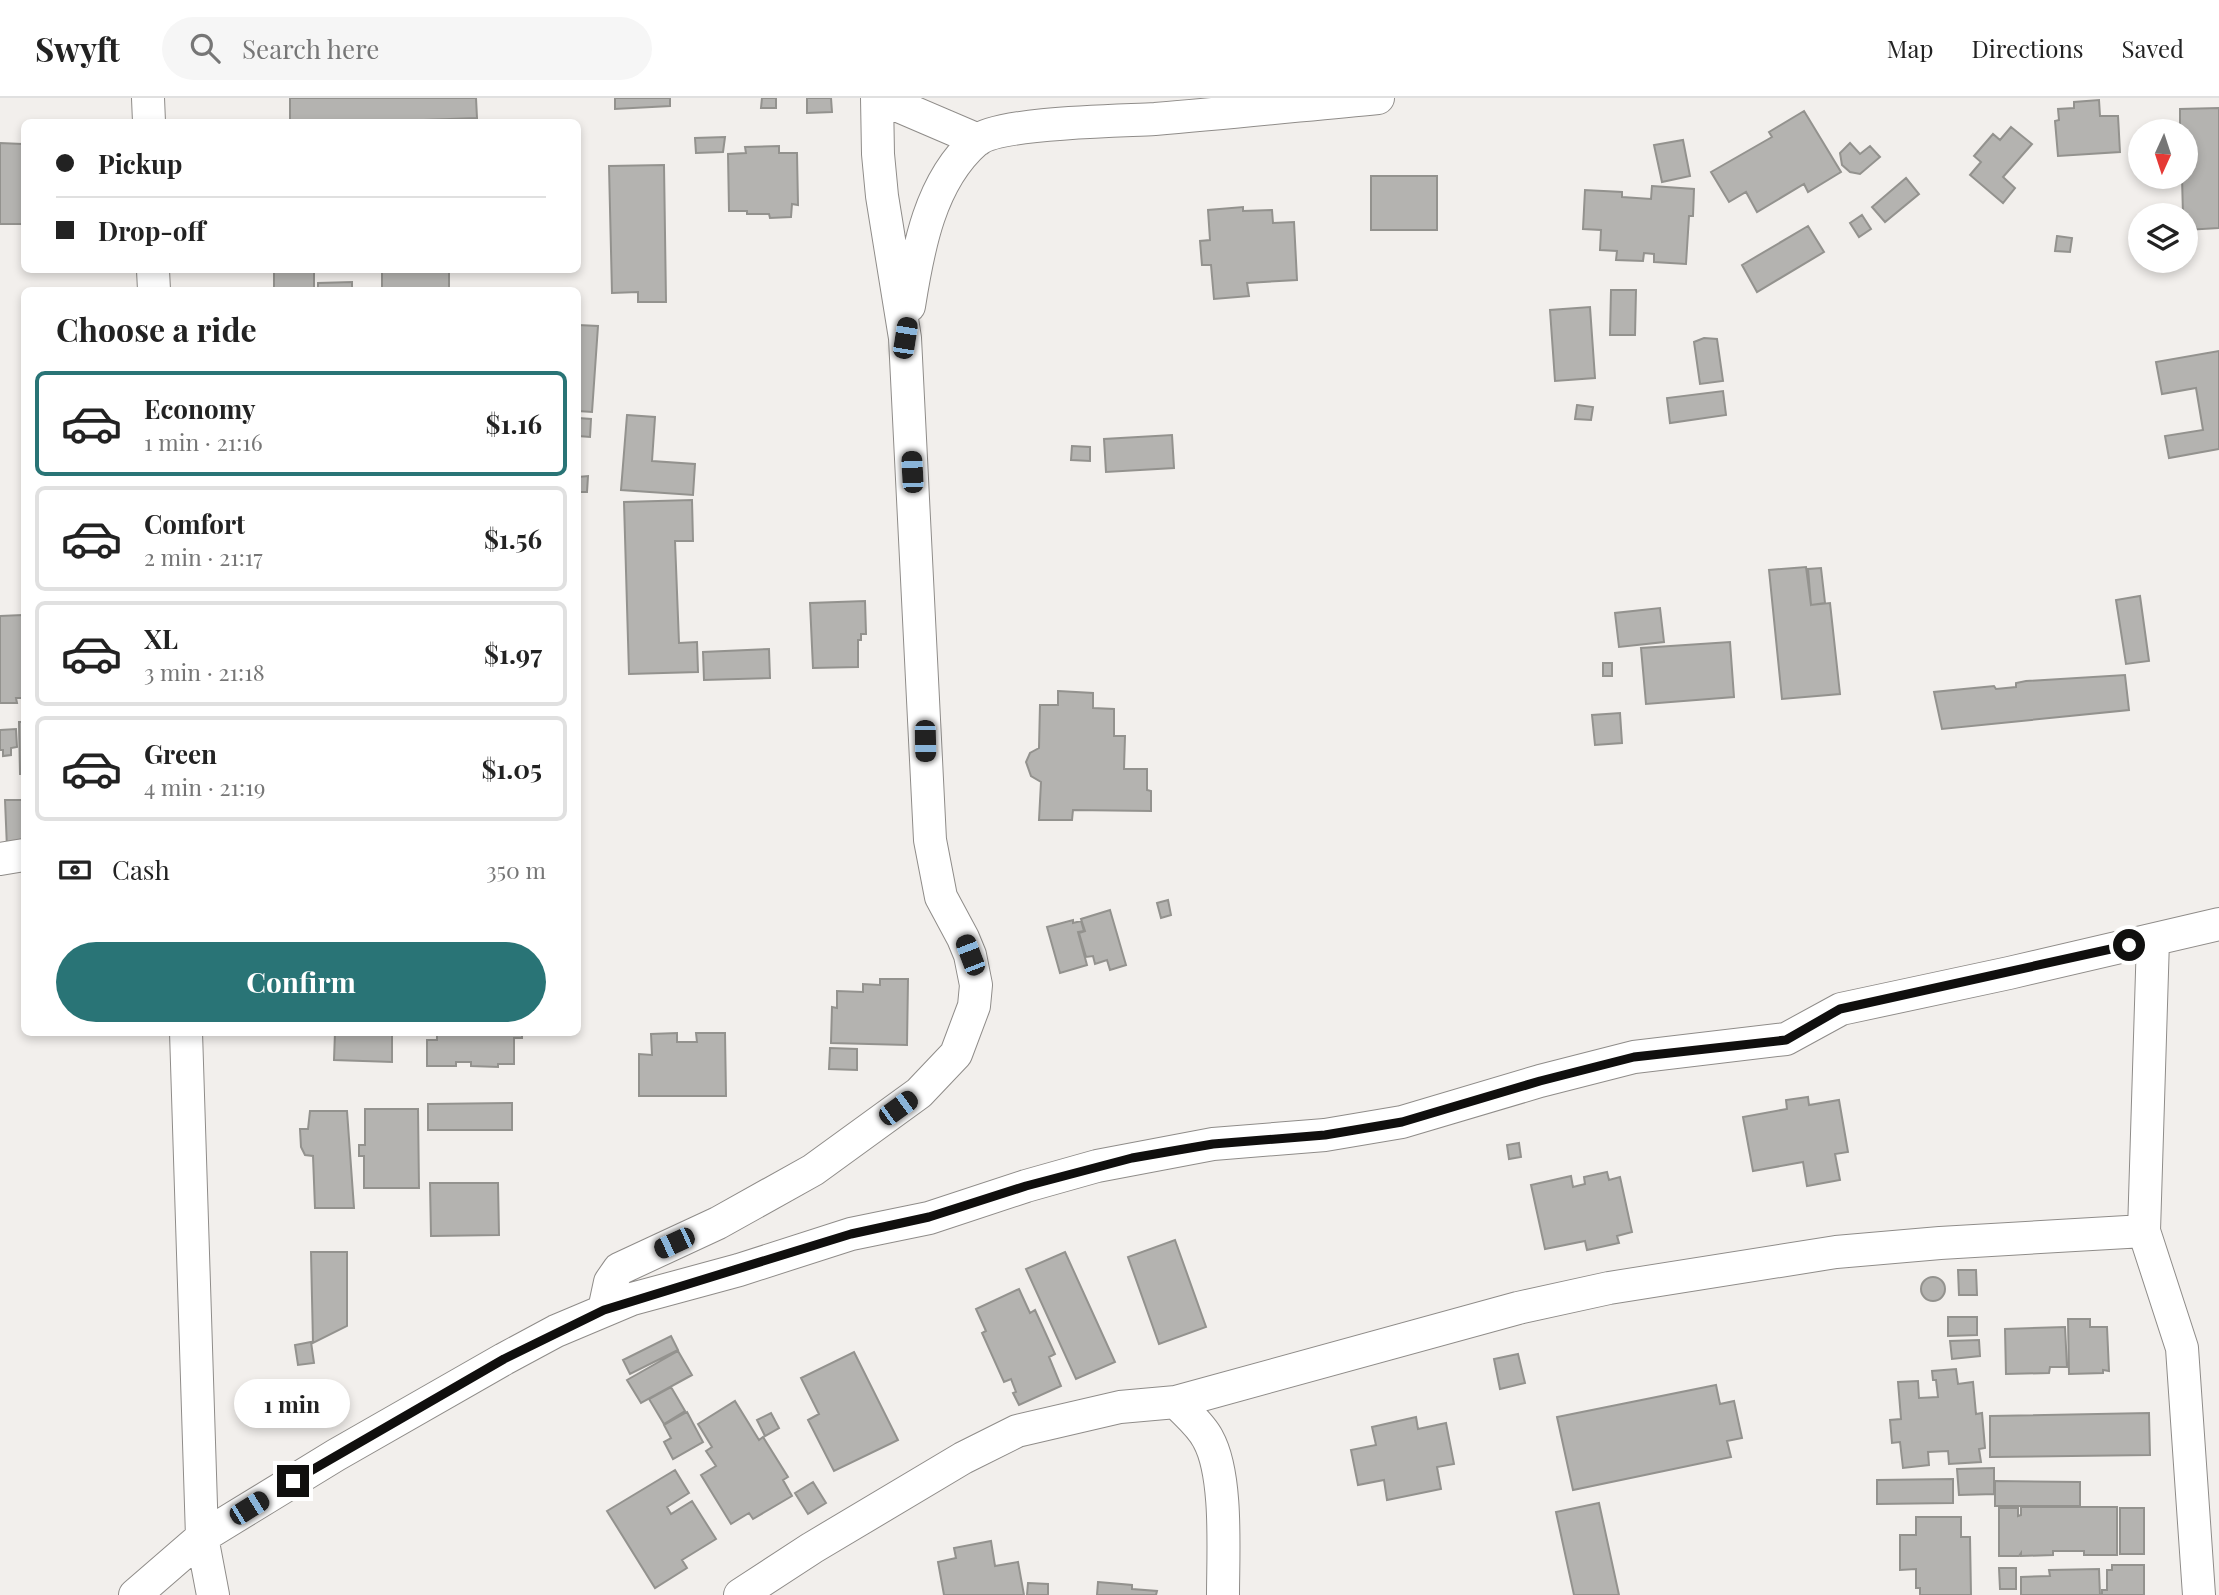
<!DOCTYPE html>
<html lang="en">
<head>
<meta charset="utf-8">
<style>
	body { margin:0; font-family:"Playfair Display",serif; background:#f6f6f6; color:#222; height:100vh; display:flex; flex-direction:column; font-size:26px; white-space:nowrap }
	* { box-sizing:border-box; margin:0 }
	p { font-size:23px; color:#767676 }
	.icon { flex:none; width:38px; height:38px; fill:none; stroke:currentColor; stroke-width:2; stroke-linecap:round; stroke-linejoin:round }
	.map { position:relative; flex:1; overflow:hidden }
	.sheet { position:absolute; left:21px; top:189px; width:560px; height:749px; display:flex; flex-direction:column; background:#fff; border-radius:10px; box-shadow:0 4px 10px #0003 }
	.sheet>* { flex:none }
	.banner { position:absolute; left:21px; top:21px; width:560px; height:154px; border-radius:10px; box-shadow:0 4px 10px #0003; display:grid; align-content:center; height:154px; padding:0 35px; background:#fff }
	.needle { width:46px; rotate:183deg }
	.fabs { position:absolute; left:2128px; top:21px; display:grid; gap:14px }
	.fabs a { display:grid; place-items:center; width:70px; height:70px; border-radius:50%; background:#fff; box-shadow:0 4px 10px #0003; font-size:35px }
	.end { position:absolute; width:32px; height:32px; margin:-16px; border:9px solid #100f0e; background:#fff; box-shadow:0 0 0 4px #fff }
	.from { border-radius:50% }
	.bubble { position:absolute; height:49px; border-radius:24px; background:#fff; box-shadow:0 4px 10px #0003; font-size:23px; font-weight:700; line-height:49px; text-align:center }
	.car { position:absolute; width:21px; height:42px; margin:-21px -10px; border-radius:9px; box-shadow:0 0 5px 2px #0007; background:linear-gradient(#222 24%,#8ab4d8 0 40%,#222 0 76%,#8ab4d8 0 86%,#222 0) }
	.banner b { display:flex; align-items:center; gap:24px; height:66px; font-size:26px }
	.banner b+b { border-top:2px solid #e0e0e0 }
	.banner i { width:18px; height:18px; background:#222 }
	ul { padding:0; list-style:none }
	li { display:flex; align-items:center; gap:21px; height:105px; margin:0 14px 10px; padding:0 21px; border:4px solid #e0e0e0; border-radius:10px }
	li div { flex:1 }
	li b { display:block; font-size:26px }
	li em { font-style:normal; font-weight:700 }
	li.current { border-color:#297476 }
	li>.icon { width:63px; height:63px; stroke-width:1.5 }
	h2 { padding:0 35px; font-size:32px; line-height:84px }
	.pay { display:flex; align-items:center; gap:18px; height:77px; padding:0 35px; font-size:26px }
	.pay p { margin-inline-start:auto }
	.action { display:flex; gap:14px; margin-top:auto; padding:14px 35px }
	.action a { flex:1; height:80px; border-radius:42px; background:#297476; color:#fff; font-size:28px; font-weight:700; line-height:80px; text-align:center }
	header { display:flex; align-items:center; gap:42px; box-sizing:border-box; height:98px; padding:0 35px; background:#fff; border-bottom:2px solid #e0e0e0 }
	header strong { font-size:33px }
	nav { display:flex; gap:38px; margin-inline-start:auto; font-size:24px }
	.search { width:490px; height:63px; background:#f6f6f6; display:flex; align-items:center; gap:18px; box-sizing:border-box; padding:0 24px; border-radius:38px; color:#767676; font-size:26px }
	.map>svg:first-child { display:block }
	.building { fill:#b4b3b0; stroke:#93928e; stroke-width:2 }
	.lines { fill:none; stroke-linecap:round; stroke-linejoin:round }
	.street-casing { stroke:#8f8c89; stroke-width:34 }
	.street { stroke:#fff; stroke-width:32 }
	.route { stroke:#100f0e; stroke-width:9 }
</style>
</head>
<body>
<header>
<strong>Swyft</strong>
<div class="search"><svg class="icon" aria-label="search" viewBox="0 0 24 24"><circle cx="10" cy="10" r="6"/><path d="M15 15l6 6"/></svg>Search here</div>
<nav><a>Map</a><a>Directions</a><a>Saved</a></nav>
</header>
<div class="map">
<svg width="2219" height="1497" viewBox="0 0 2219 1497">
	<rect width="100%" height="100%" fill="#f2efec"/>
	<path class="building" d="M290,0h186l1,20 -107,4h-80z
		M615,0h55v8l-55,3z
		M762,0h14v10h-15z
		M807,0h24l1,14 -25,1z
		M2099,2l1,16h18l2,36 -62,4 -3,-35 4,-1 -1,-11 16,-1v-6z
		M2219,10v120l-33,2v-15h-3l-1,-38h4v-46h-6v-22z
		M1804,13l37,61 -33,20 -4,-8 -47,28 -11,-20 -17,10 -18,-30 61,-35 -3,-5z
		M2011,29l21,17 -29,33 12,11 -12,15 -33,-28 11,-13 -7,-6 19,-22 7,6z
		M725,39l-2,15 -27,1 -1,-15z
		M1683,42l7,36 -28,6 -8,-37z
		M0,45l22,1v7l2,-1v74h-24z
		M1850,45l10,11 10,-8 10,11 -20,17 -10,-2 -8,-7 -2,-12z
		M779,48v7h18l1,52 -6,-1 -1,13 -21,1 -1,-4h-22v-3h-18l-1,-57 18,-1 -1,-6z
		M664,67l2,137h-28v-10l-26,1 -3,-127z
		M1371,78h66v54h-66z
		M1906,80l13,16 -34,28 -13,-15z
		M1652,88l42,3 -1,27h-4l-3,48 -32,-2v-8l-10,-1 -1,8 -27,-1 1,-9 -17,-1 1,-20 -18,-1 2,-39 37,2v5l29,2z
		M1243,109v4l29,-1 1,13 21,-1 3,58 -50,3 2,13 -35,3 -3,-34h-9l-2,-24 10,-1 -2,-30z
		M1862,117l9,14 -12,8 -9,-14z
		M1808,128l16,26 -67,40 -15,-27z
		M2057,138l15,2 -2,14 -15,-1z
		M274,172h40v20h-40z
		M374,172h81v2h-6v16l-67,2v-20z
		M352,184v8h-34v-7z
		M1611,192h25l-1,45h-25z
		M1590,209l5,71 -40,3 -5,-71z
		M578,227l20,1 -6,86 -14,-1z
		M1704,240l13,1 6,42 -23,3 -6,-42z
		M2219,253v98l-50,9 -4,-22 38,-6 -7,-42 -34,6 -6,-32z
		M1723,293l3,24 -56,8 -3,-25z
		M1577,307l16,2 -2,13 -16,-1z
		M627,317l28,2 -3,44 43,3 -2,31 -72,-5z
		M578,320l13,1 -1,18 -12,-1z
		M1172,337l2,33 -68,4 -2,-33z
		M1072,348l18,1v14l-19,-1z
		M588,378l-1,16h-9v-15z
		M692,402l1,41h-18l4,102 18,-1 1,30 -69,2 -5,-172z
		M1806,469l5,38 19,-2 10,91 -58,5 -13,-129z
		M1821,470l4,35 -14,2 -3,-36z
		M2140,498l9,65 -23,3 -10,-64z
		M865,503l1,33h-5v6h-3v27l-45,1 -3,-65z
		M1660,510l4,34 -45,5 -4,-34z
		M22,517l2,83h-8l1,5h-17v-87z
		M1730,544l4,55 -88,7 -5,-56z
		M769,551l1,29 -66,2 -1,-28z
		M1603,565h9v13h-9z
		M2125,577l4,35 -187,19 -8,-37 60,-6 2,3 20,-2v-4l10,-2z
		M1058,593l35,2v15l21,1v27h11l-1,33h23v21l4,1v20l-78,-1 -1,10h-33l2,-38 -10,-6 -5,-14 4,-9 9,-5 1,-43h18z
		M1620,615l2,30 -27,2 -3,-30z
		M19,624h5v52h-4z
		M16,631l1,18 -6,1v7l-8,1v-6h-3v-20z
		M5,702h19v48h-17z
		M1168,802l3,15 -10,3 -4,-15z
		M1110,812l16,55 -16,5 -3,-10 -12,4 -2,-8 -7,1 -7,-24 6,-2 -4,-12z
		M1073,822v3l8,-2 3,10 -6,1 9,33 -27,8 -13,-46z
		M880,881h28l-1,66 -76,-2 1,-36 5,1v-17l26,1v-8l17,1z
		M335,934h57v30l-58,-2z
		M437,934h85v6h-8v26h-16v3l-27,-1v-4h-15v4h-29v-26h10z
		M677,935v9h20l-1,-9h29l1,63h-87v-42l13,1 -1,-21z
		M830,950l27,1v21l-28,-1z
		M1808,999l1,8 30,-5 9,52 -13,2 5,26 -33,6 -4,-24 -50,9 -10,-54 44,-8 -1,-9z
		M512,1005v27h-84v-26z
		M365,1011h53l1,79h-55v-32h-5v-11h6z
		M310,1013h37l7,97h-39l-2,-52 -8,-1 -4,-8 -1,-18h8z
		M1519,1045l2,14 -12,2 -2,-14z
		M1607,1074l2,8 11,-3 12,55 -15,4 2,7 -32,7 -2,-9 -40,8 -14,-64 40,-9 2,11 12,-3 -1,-7z
		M430,1085h68l1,52 -68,1z
		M1175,1142l31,87 -47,17 -31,-87z
		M311,1154h36v74l-34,17z
		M1065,1154l50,110 -39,17 -50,-110z
		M1958,1172h18l1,25h-18z
		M1921 1191a12 12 0 1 1 24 0a12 12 0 1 1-24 0Z
		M1019,1191l11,24 5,-3 20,44 -6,3 12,29 -42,19 -6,-12 3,-1 -5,-13 -7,3 -22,-49 4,-2 -10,-22z
		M1948,1219h29v18l-29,1z
		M2068,1221h22v8h17l2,44 -6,-1v3l-34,1z
		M2065,1229l2,40h-17l-1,6 -43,1 -1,-45z
		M671,1238l7,14 -48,24 -7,-14z
		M1979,1242l1,16 -28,3 -2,-18z
		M311,1244l3,21 -16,2 -3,-20z
		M678,1253l14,24 -51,28 -14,-23z
		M854,1254l44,88 -64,31 -26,-51 11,-6 -18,-36z
		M1518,1256l7,29 -25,6 -6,-30z
		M1956,1271l2,15 15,-2 3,32 6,-1 3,35 -6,1 2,13 -32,2 -1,-13 -20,1 1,13 -26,3 -3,-26 -8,1 -2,-23 11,-1 -3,-37 20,-1 1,17 19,-1 -2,-17h-3l-1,-9z
		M1716,1287l4,19 14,-3 8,37 -15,3 4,16 -158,33 -16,-73z
		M671,1289l14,24 -21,13 -15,-25z
		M735,1303l24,39 4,-3 25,40 -5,3 9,16 -39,23 -4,-6 -18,11 -30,-49 15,-9 -10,-15 6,-4 -14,-23z
		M687,1314l16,30 -30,17 -9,-17 7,-4 -7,-13z
		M771,1315l8,15 -14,8 -8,-16z
		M2149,1315l1,42 -160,2v-41z
		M1416,1319l2,12 28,-6 8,41 -17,3 4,22 -54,11 -3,-20 -26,5 -7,-35 25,-5 -4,-18z
		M1994,1370v26l-35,1 -2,-26z
		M675,1372l14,23 -22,14 4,7 21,-13 24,38 -34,21 5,8 -32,20 -48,-77z
		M1953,1381v24l-76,1v-24z
		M1995,1383l85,1v24h-85z
		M813,1384l13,21 -18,11 -13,-21z
		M1599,1405l20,92h-45l-18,-83z
		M2021,1409h96v48h-33v-4h-31v4l-32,1v-3l-2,3h-20v-48h19v8l3,-1z
		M2120,1410h24v46h-24z
		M1916,1419h45v20h9l1,58h-51v-7h-4v-19l-16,1v-35h16z
		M991,1443l4,25 23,-4 6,33h-80l-6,-33 18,-4 -2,-10z
		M2112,1467h32v30h-42v-5h5v-20h5z
		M1999,1470h17v21h-16z
		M2099,1471l1,26h-79v-18l29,-1 -1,-6z
		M1098,1484l34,3v4l25,2 -1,4h-59z
		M1028,1485l20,1v11h-21z"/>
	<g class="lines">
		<defs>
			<path id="street" d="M148,0l1,24
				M880,0l98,42
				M153,172l1,20
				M909,208c9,-57 21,-125 67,-165 23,-19 143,-20 179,-22 74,-6 148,-14 223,-21
				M0,761l24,-4
				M2153,842l-9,291 38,117 17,247
				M186,934l16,505 11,58
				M604,1212l6,-28 9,-13 99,-46 95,-53 106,-77 37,-39 18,-48 2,-21 -6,-30 -7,-17 -22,-41 -11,-57 -25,-502 -23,-142 -4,-42 -1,-56
				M1176,1304c10,11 25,23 32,37 20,36 15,114 15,156
				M135,1497l67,-58 134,-82 168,-96 52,-28 76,-32 107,-29 112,-36 78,-16 97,-32 71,-20 116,-22 112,-9 77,-13 138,-41 94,-24 152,-18 55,-30 168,-36 210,-49
				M740,1497l72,-47 151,-90 54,-27 103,-24 56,-5 342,-94 91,-20 227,-36 104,-9 204,-12"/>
		</defs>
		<use href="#street" class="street-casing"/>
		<use href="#street" class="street"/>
	</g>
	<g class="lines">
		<path class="route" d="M293,1383l211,-122 100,-49 247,-76 78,-17 97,-31 106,-28 81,-14 112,-9 77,-13 138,-41 94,-24 152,-17 54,-31 289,-64"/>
	</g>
</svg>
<div class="fabs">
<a><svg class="needle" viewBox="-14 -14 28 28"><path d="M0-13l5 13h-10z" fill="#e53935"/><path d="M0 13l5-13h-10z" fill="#767676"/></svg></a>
<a><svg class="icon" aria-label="layers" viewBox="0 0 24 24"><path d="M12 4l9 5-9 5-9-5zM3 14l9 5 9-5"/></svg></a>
</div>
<i class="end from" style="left:2129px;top:847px"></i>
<i class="end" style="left:293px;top:1383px"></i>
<div class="bubble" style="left:234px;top:1281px;width:116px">1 min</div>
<i class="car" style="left:905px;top:240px;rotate:9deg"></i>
<i class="car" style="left:912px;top:374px;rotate:357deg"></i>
<i class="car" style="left:925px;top:643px;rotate:179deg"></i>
<i class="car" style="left:970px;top:857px;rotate:339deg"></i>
<i class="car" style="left:898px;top:1010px;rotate:54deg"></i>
<i class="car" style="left:674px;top:1145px;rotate:245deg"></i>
<i class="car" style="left:249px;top:1410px;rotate:58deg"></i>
<div class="banner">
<b><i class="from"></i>Pickup</b>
<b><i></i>Drop-off</b>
</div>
<section class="sheet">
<h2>Choose a ride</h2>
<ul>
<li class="current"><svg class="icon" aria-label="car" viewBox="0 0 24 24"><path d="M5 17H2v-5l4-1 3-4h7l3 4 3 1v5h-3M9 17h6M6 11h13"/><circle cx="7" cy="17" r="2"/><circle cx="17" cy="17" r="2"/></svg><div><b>Economy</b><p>1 min · 21:16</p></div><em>$1.16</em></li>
<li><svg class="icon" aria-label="car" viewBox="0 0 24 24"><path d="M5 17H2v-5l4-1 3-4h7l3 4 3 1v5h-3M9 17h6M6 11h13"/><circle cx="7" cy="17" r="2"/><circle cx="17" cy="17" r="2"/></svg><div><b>Comfort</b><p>2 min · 21:17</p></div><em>$1.56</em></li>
<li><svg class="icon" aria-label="car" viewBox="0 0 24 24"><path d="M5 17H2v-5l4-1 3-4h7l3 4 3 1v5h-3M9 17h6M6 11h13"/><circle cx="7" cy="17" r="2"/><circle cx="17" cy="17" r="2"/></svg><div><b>XL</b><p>3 min · 21:18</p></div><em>$1.97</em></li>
<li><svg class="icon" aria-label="car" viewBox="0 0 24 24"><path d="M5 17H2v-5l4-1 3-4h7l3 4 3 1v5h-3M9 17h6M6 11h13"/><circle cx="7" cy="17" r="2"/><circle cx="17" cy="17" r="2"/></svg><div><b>Green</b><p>4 min · 21:19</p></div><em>$1.05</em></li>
</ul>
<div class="pay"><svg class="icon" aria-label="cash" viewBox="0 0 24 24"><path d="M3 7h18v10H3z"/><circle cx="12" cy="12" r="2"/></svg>Cash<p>350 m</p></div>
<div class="action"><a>Confirm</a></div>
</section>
</div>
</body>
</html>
